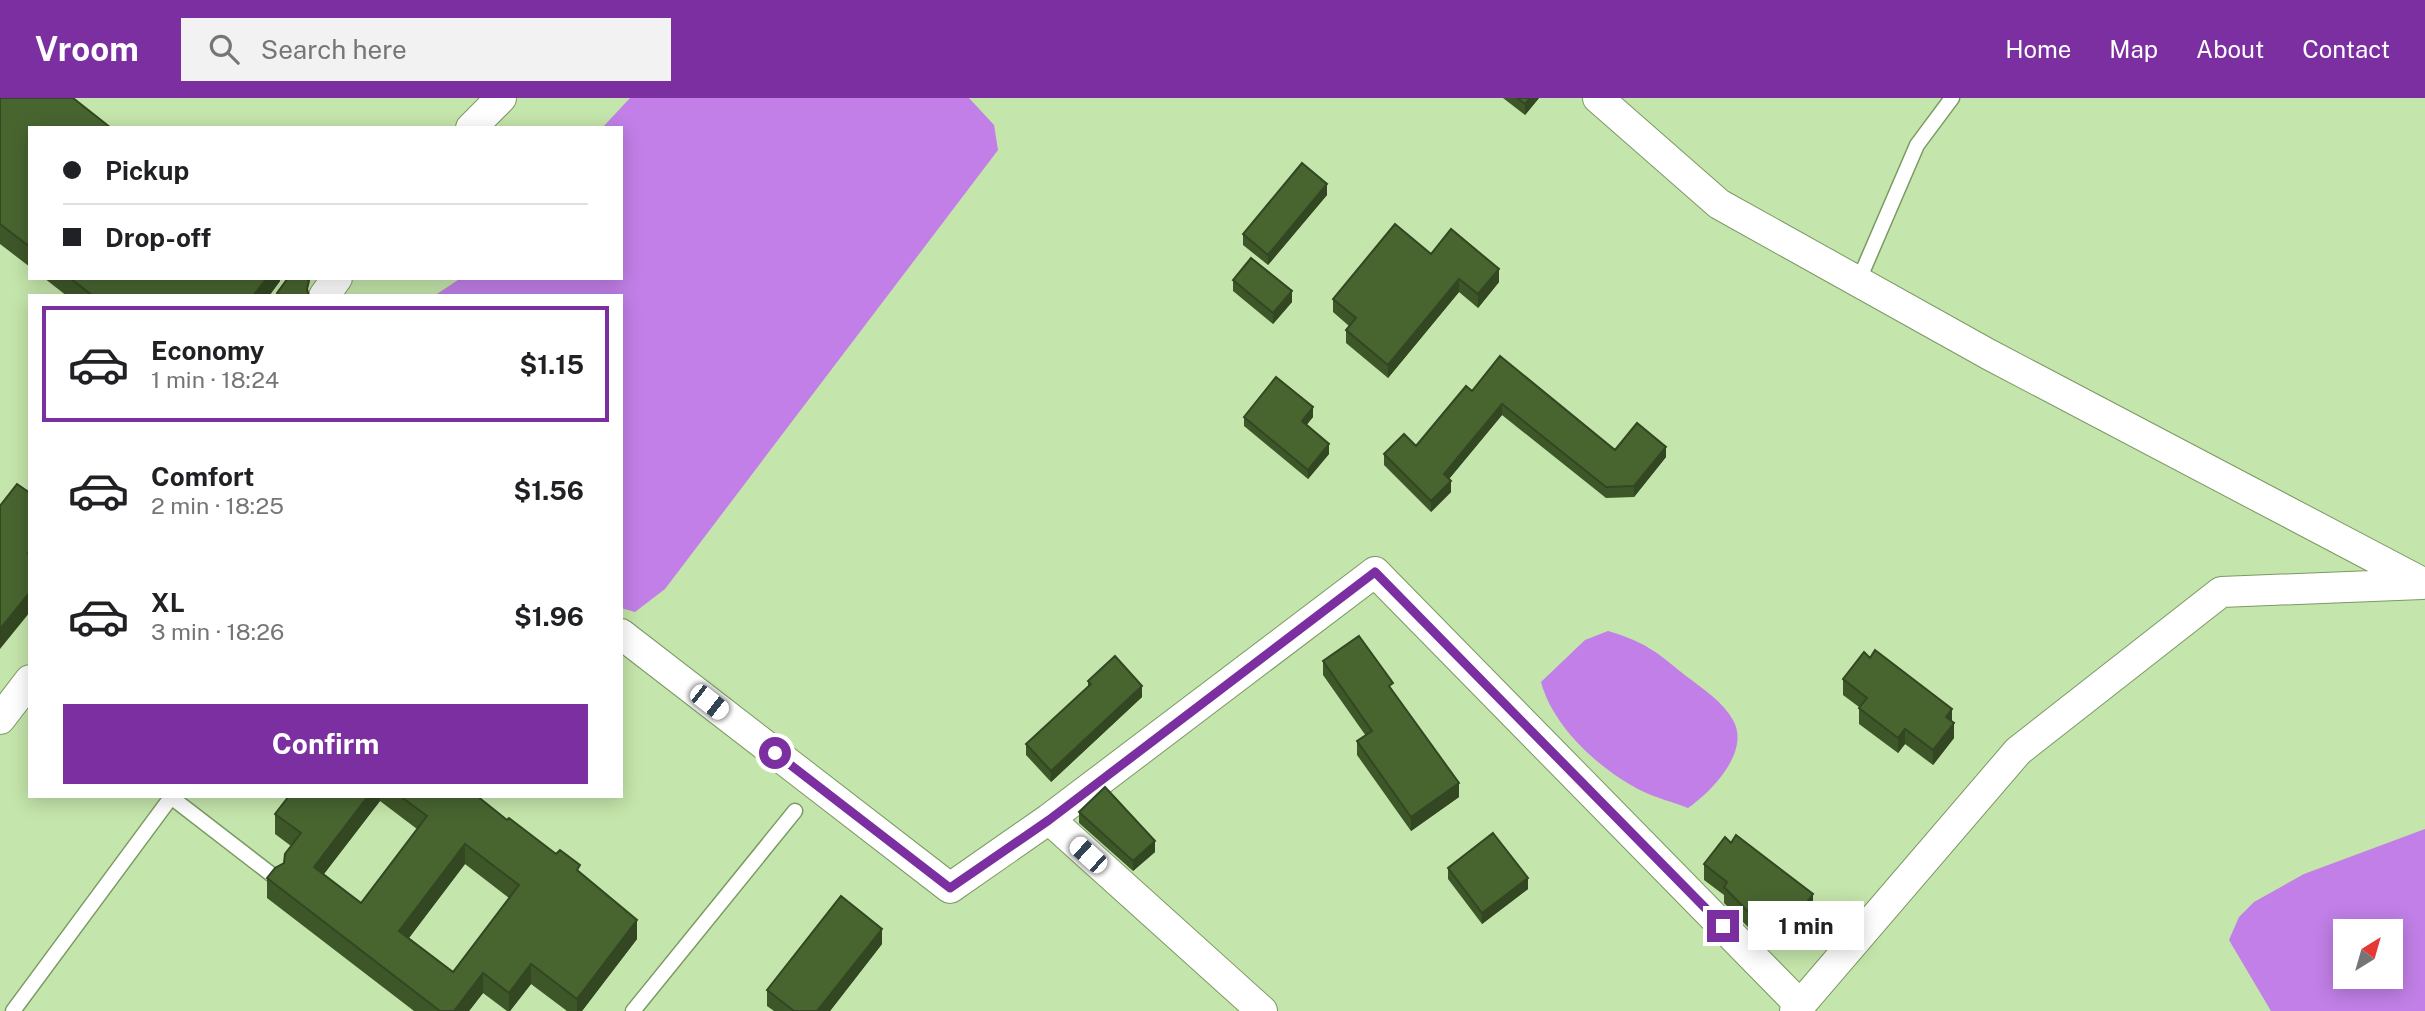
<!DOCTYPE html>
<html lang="en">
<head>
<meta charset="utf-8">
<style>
	body { margin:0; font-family:"Public Sans",sans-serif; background:#f2f2f2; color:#202124; height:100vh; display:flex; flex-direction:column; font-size:26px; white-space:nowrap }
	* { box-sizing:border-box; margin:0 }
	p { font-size:23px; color:#757577 }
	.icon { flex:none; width:38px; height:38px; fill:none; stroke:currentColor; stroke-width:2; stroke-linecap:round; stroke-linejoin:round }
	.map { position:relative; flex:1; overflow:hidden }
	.panel { position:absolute; left:28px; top:196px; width:595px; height:504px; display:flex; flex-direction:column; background:#fff; border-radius:0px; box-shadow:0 4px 18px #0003 }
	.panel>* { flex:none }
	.hud { position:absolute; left:28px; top:28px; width:595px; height:154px; border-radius:0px; box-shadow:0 4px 18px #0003; display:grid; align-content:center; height:154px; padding:0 35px; background:#fff }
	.needle { width:46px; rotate:37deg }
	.tools { position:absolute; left:2333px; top:821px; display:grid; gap:14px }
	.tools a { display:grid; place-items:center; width:70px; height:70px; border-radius:0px; background:#fff; box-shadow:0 4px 18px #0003; font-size:35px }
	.end { position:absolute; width:32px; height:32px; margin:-16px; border:9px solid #7b2fa0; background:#fff; box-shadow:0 0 0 4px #fff }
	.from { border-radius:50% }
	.bubble { position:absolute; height:49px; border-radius:0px; background:#fff; box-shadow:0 4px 18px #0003; font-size:23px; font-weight:700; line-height:49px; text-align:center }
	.car { position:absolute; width:21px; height:42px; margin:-21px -10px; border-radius:9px; box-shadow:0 0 5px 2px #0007; background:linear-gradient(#fff 24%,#345 0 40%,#fff 0 76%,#345 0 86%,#fff 0) }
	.hud b { display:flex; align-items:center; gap:24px; height:66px; font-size:26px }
	.hud b+b { border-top:2px solid #e0e0e0 }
	.hud i { width:18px; height:18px; background:#202124 }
	ul { padding:12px 0 0; list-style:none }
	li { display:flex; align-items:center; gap:21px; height:116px; margin:0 14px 10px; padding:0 21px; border:4px solid transparent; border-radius:0px }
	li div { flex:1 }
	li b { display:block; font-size:26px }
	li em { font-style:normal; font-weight:700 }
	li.current { border-color:#7b2fa0 }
	li>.icon { width:63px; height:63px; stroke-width:1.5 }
	.primary-button { display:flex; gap:14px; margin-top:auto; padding:14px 35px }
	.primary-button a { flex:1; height:80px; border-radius:0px; background:#7b2fa0; color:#fff; font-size:28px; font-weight:700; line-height:80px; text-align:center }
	header { display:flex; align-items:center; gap:42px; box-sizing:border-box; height:98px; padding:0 35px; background:#7b2fa0; color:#fff }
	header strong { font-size:33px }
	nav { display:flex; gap:38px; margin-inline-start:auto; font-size:24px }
	.search { width:490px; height:63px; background:#f2f2f2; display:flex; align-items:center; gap:18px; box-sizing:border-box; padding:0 24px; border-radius:0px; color:#757577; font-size:26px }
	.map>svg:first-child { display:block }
	.water { fill:#c17fe7; fill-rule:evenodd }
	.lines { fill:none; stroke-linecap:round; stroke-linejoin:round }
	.service-casing { stroke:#7b9a63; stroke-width:17 }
	.minor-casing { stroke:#7b9a63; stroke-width:32 }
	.service { stroke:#fff; stroke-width:14 }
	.minor { stroke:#fff; stroke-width:30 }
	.wall { fill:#3e5729; fill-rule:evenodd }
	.shaded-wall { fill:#324722 }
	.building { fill:#486530; stroke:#324722; stroke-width:2; fill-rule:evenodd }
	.route { stroke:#7b2fa0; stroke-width:9 }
</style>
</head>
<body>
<header>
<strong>Vroom</strong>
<div class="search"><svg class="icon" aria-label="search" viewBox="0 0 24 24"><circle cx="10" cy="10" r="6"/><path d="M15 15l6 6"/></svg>Search here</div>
<nav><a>Home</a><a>Map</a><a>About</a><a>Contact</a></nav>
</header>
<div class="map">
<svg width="2425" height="913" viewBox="0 0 2425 913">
	<rect width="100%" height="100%" fill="#c4e5ab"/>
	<path class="water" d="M630,0h339l25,27 4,25 -333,439 -30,23 -14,-4v-312h-187l27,-18h160v-150h-19z
		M1608,533c37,11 49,21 78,45 16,12 37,26 47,44 18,32 -22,72 -45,88 -15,-6 -32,-10 -46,-17 -42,-21 -89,-64 -101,-109l44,-42z
		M2425,731v182h-154l-42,-71 10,-23 15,-15 50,-28zM2390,833v45h-45v-45z"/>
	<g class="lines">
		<defs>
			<path id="service" d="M1858,184l59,-137 35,-47
				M171,699l105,81
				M13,913l159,-215
				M633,913l162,-200"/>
			<path id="minor" d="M1598,0l121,106 269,150 437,230
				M471,30l30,-30
				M324,198l13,-18
				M621,536l329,254 99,-69 213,192
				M0,621l30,-39
				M1049,721l326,-247 425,433
				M1795,913l223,-260 203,-159 201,-8"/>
		</defs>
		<use href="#service" class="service-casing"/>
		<use href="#minor" class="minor-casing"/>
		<use href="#service" class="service"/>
		<use href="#minor" class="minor"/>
	</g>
	<path class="wall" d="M0,0l30,30v139l-30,-23z
		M1503,0h36l-14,17z
		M1327,97l-59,70 -25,-20v-11z
		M1431,156l68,28 -21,26 -19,-16 -71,86 -42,-35v-13l3,-4 -16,-14v-13z
		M44,180h236v3l-11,15h-202z
		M1233,182l59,22 -19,22 -40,-33z
		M1472,293l143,59 51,7 -32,40 -28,1 -104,-83 -53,64 2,13 -20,20 -47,-47v-11l32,-8z
		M1244,319h69l-7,8 23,29 -21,25 -64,-53z
		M1323,563l70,31 66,105 -48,34 -54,-76v-14l9,-5 -43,-61z
		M1843,581l109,42 2,17 -21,27 -28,-21 -7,9 -39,-29v-17l-16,-12z
		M1088,583l54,16 -91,85 -25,-27v-11l62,-57z
		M285,698h192l30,24 73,53 57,66 -55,72h-15l-36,-27 -21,27h-3l-24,-18 -14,18h-55l-147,-113v-20l17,-15 7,-17 -16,-12v-20l12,-16zM380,703l37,28 -56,74 -38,-28zM465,766l44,34 -56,74 -44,-34z
		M1079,714l76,40 -22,19 -54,-48z
		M1704,766l109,42 2,17 -21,27 -28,-21 -7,9 -35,-35v-8l-20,-15z
		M1448,770l80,21 -46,35 -34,-45z
		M882,846l-52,67h-56l-7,-5v-16z"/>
	<path class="shaded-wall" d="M1530,0h9l-14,17v-11z
		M1327,86v11l-59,70v-10z
		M1499,171v13l-21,26v-14z
		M267,180h13v3l-11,15h-16z
		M1459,181v13l-71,86v-13z
		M1292,193v11l-19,22v-11z
		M1502,306v11l-58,70v-11z
		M1313,309v10l-11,14v-10z
		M1329,346v10l-21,25v-9z
		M1666,349v10l-32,40v-11z
		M1451,383v11l-20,20v-11z
		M30,494v20l-30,37v-20z
		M1142,588v11l-91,85v-11z
		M1952,611v16l-6,-8z
		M1954,625v15l-21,27v-15z
		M1905,631v15l-7,9v-15z
		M1459,685v14l-48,34v-14z
		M368,698h12v5l-66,86v-20z
		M1155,743v11l-22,19v-10z
		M465,746v20l-66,87v-20z
		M1528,780v11l-46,35v-11z
		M1813,796v16l-6,-8z
		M1815,810v15l-21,27v-16z
		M1766,815v16l-7,9v-15z
		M637,822v19l-55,72h-5v-12z
		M882,831v15l-52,67h-13z
		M531,866v20l-21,27h-1v-18z
		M483,875v20l-14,18h-15z"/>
	<path class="building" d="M0,0h73l38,30h-81v119l-30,-23z
		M1517,0h13l-5,6z
		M1302,65l25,21 -59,71 -25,-21z
		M1395,126l36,30 20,-25 48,40 -21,25 -19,-15 -71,86 -42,-35 10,-12 -23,-19z
		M1251,160l41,33 -19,22 -40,-33z
		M70,180h197l-14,18h-160z
		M288,180h17l4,3 -2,8 2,7h-28l-4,-3z
		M1500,258l115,94 22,-27 29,24 -32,39 -28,1 -104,-83 -58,70 7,7 -20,20 -47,-47 20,-20 12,12 50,-60 6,5z
		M1276,279l37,30 -11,14 27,23 -21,26 -64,-53z
		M17,386l13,9v58l-2,2 2,1v38l-30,37v-123z
		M1359,538l34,47 -4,3 70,97 -48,34 -54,-76 15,-10 -49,-70z
		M1875,552l77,59 -6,8 8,6 -21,27 -28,-21 -7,9 -39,-30 8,-10 -24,-19 21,-27 6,6z
		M1115,558l27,30 -91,85 -25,-27 65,-60 -3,-3z
		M1105,689l50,54 -22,20 -54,-49z
		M289,698h79l-54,71 47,36 66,-87 -27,-20h77l30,24 2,-2 47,36 4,-4 20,15 -3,5 60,50 -60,79 -46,-35 -22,29 -26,-20 -29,38h-14l-173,-133 8,-10 9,-5 1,-9 16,-21 -26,-19zM465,746l54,41 -66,87 -54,-41z
		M1493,735l35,45 -46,35 -34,-45z
		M1736,737l77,59 -6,8 8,6 -21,26 -28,-21 -7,10 -35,-36 3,-5 -23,-18 21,-27 6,6z
		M841,798l41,33 -65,82h-23l-27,-21z"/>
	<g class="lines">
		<path class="route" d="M775,655l175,135 99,-68 326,-248 348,354"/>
	</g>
</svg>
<div class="tools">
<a><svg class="needle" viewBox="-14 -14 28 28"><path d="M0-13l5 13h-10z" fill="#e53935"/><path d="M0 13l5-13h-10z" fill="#757577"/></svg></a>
</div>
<i class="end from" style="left:775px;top:655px"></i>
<i class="end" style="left:1723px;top:828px"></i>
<div class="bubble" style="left:1748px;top:803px;width:116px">1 min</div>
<i class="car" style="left:709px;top:604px;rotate:128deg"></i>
<i class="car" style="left:1088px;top:757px;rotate:312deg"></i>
<div class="hud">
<b><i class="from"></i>Pickup</b>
<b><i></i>Drop-off</b>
</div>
<section class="panel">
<ul>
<li class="current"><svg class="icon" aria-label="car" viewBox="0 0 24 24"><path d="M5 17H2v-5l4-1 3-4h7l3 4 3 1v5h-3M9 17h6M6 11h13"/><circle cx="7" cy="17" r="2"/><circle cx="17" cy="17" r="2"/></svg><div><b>Economy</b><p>1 min · 18:24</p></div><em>$1.15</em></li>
<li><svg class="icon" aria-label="car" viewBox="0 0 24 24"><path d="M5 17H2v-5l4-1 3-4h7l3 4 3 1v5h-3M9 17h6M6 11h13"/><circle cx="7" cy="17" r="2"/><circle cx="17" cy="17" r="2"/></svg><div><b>Comfort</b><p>2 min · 18:25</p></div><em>$1.56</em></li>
<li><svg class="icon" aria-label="car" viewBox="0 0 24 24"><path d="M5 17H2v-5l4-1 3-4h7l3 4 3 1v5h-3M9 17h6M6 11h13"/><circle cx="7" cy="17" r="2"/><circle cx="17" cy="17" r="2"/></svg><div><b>XL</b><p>3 min · 18:26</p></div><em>$1.96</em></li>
</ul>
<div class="primary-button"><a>Confirm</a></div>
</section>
</div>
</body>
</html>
